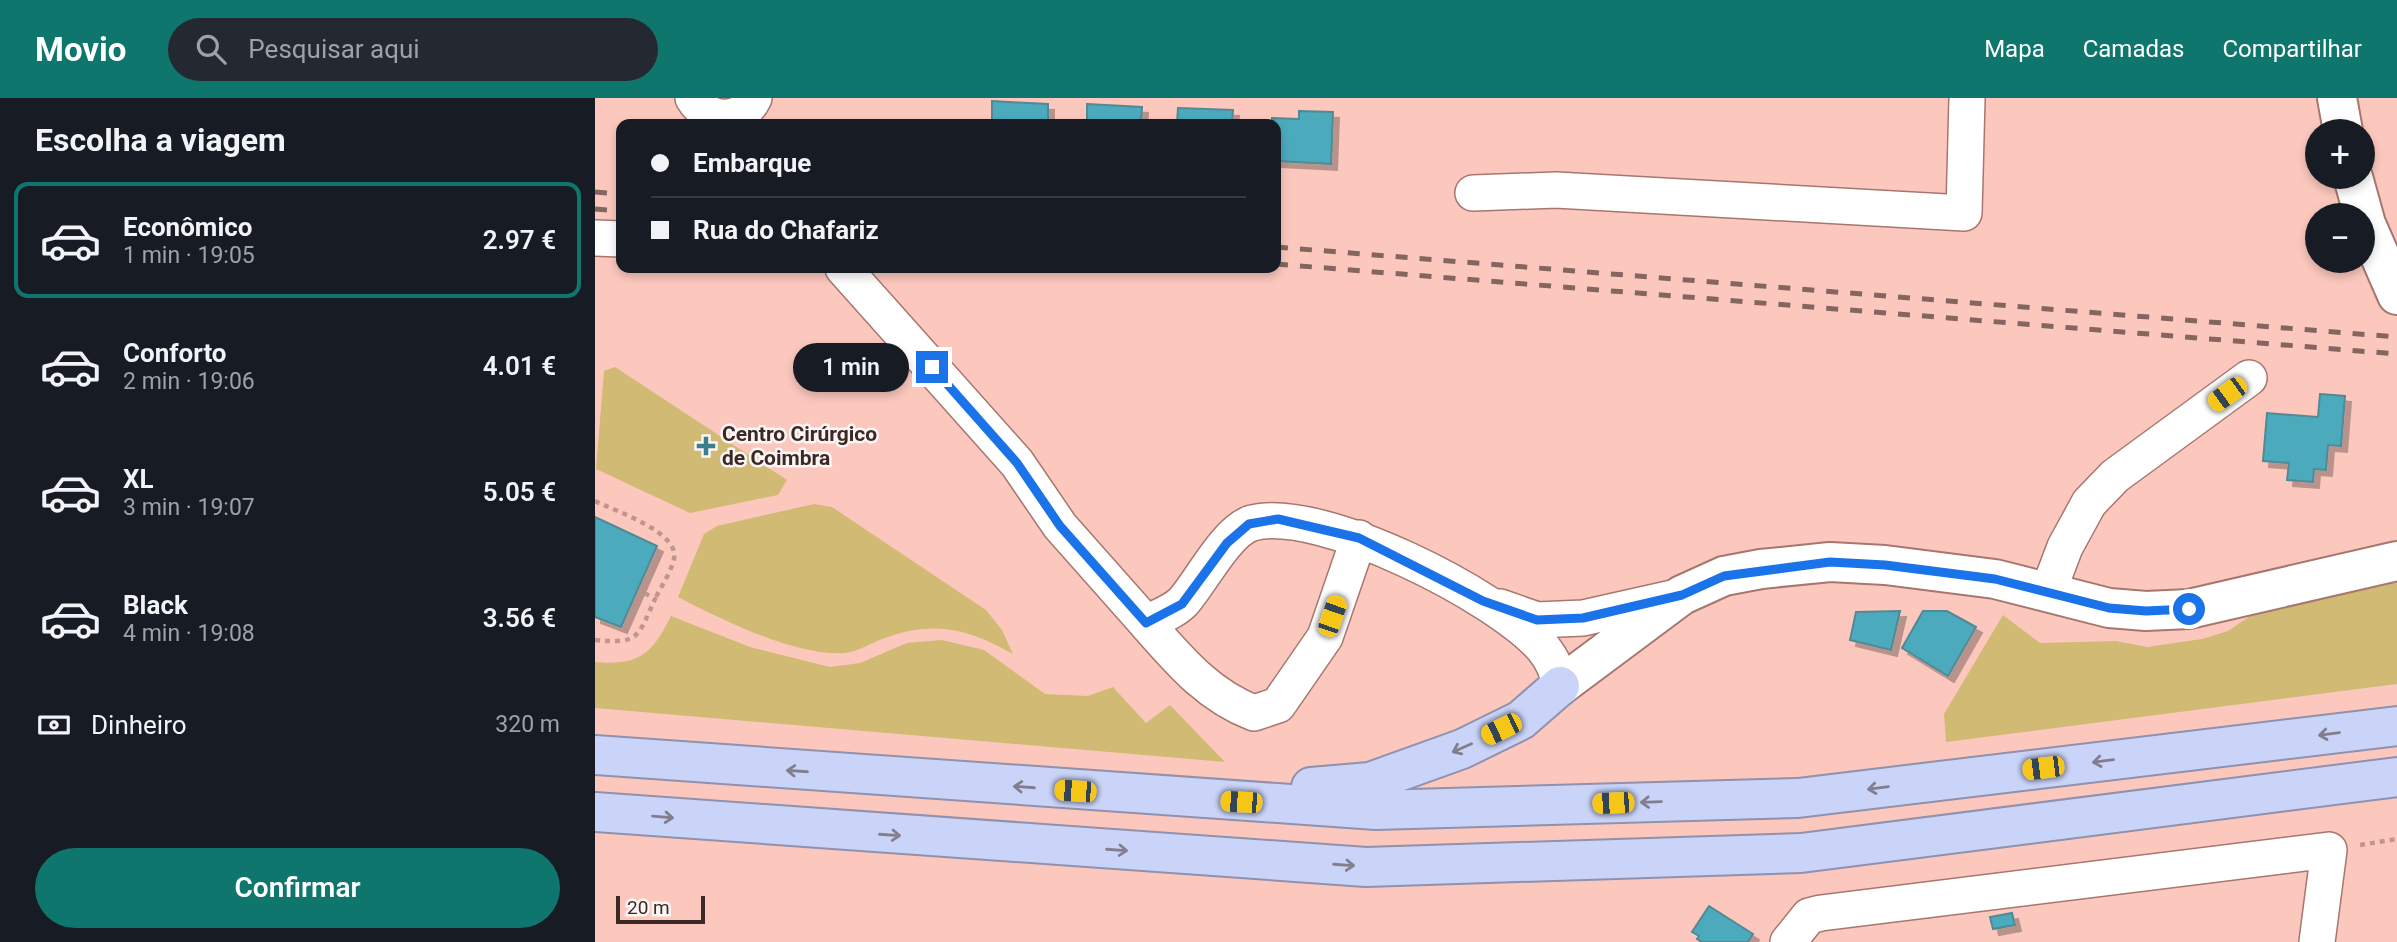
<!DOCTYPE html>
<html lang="pt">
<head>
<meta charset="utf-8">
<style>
	body { margin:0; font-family:Roboto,sans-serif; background:#242831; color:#f1f3f6; height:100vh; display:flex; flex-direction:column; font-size:26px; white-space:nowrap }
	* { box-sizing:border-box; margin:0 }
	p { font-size:23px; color:#9ea1a6 }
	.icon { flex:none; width:38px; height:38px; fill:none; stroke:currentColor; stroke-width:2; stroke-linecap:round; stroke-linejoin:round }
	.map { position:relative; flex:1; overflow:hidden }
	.sheet { display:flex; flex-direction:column; background:#171b24; width:595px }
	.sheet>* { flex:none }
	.top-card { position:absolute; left:21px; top:21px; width:665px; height:154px; border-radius:14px; box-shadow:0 4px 10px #0003; display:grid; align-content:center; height:154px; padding:0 35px; background:#171b24 }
	.tools { position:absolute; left:1710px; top:21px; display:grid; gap:14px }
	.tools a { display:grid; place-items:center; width:70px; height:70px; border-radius:50%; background:#171b24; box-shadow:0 4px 10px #0003; font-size:35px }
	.scale { position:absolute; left:21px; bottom:18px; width:89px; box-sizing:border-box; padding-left:7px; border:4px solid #3c2824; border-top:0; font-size:19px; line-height:24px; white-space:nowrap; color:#3c2824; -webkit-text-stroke:5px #fbf6f5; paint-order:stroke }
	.end { position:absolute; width:32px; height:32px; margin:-16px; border:9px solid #1a73e8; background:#fff; box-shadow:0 0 0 4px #fff }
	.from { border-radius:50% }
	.bubble { position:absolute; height:49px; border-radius:24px; background:#171b24; box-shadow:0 4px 10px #0003; font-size:23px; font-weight:600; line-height:49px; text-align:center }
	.car { position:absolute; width:21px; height:42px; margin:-21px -10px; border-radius:9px; box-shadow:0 0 5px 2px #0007; background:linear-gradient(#f5c518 24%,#345 0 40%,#f5c518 0 76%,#345 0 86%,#f5c518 0) }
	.top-card b { display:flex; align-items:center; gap:24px; height:66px; font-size:26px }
	.top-card b+b { border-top:2px solid #363941 }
	.top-card i { width:18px; height:18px; background:#f1f3f6 }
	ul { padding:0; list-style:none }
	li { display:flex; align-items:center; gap:21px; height:116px; margin:0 14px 10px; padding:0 21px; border:4px solid transparent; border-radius:14px }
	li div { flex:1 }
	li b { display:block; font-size:26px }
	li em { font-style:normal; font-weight:600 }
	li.active { border-color:#0f766e }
	li>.icon { width:63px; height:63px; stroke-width:1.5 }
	h2 { padding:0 35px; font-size:32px; line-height:84px }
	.pay { display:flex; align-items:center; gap:18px; height:77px; padding:0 35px; font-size:26px }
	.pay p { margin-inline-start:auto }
	.cta { display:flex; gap:14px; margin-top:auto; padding:14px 35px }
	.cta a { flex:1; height:80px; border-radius:42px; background:#0f766e; color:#fff; font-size:28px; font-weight:600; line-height:80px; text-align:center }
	header { display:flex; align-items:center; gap:42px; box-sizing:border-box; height:98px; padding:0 35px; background:#0f766e; color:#fff }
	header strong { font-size:33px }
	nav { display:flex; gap:38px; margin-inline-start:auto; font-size:24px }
	.search { width:490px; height:63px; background:#242831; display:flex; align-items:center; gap:18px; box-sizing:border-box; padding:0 24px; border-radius:38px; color:#9ea1a6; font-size:26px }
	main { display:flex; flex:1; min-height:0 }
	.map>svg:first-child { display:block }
	.green { fill:#d1ba73 }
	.building { fill:#4babbd; stroke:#528994; stroke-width:2; filter:url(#shadow) }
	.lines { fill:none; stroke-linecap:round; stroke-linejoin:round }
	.minor-casing { stroke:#a6776e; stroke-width:38 }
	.tertiary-casing { stroke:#a6776e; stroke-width:42 }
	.trunk-casing { stroke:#8f91ad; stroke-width:42 }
	.path { stroke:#bf958d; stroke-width:4.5; stroke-dasharray:5 5; stroke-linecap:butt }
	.minor { stroke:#fff; stroke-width:35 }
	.tertiary { stroke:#fff; stroke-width:38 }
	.trunk { stroke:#cad4f8; stroke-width:38 }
	.rail { stroke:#85655f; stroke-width:5; stroke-dasharray:12 12; stroke-linecap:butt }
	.oneway { stroke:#837e8e }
	.route { stroke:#1a73e8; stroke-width:9 }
	.poi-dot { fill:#3a7f8c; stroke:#fbf6f5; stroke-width:2.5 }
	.labels { text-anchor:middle; stroke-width:5; stroke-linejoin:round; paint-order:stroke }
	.poi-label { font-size:21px; font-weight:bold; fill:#3c2824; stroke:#fbf6f5; text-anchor:start }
</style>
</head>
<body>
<header>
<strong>Movio</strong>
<div class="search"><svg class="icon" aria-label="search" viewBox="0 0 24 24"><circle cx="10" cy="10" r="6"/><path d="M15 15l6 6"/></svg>Pesquisar aqui</div>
<nav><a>Mapa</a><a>Camadas</a><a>Compartilhar</a></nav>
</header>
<main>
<section class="sheet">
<h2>Escolha a viagem</h2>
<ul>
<li class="active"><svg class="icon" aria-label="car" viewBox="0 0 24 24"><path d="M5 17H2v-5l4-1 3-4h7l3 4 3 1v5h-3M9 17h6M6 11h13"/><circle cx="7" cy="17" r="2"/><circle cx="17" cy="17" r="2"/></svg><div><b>Econômico</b><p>1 min · 19:05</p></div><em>2.97 €</em></li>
<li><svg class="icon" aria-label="car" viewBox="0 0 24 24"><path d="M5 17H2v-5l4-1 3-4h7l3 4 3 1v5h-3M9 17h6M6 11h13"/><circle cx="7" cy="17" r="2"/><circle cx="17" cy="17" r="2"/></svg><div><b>Conforto</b><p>2 min · 19:06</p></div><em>4.01 €</em></li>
<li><svg class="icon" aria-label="car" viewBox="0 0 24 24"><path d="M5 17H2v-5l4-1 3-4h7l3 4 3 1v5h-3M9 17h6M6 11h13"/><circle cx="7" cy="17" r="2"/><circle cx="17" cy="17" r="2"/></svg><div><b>XL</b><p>3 min · 19:07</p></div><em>5.05 €</em></li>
<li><svg class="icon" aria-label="car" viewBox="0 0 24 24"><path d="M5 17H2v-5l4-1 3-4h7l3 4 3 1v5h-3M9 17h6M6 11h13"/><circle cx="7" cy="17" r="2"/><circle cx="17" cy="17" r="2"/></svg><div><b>Black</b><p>4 min · 19:08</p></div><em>3.56 €</em></li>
</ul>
<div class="pay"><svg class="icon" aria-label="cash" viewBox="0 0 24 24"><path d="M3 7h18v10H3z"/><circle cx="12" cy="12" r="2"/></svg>Dinheiro<p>320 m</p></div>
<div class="cta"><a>Confirmar</a></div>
</section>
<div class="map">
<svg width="1802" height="844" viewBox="0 0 1802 844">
	<defs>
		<filter id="shadow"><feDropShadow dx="6" dy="6" stdDeviation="0" flood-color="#0004"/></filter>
	</defs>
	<rect width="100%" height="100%" fill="#fcc8be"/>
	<path class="green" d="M20,269l172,113 -9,15 -88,18 -94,-44 8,-98z
		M219,406l18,3 154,103 16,20 11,24c-45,-25 -78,-34 -128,-16 -13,4 -27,14 -40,15 -48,4 -125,-34 -167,-56l26,-63 13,-8z
		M1802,481v105l-451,58 -2,-28 59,-99 37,28 76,-2 31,6 55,-8 26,-8 22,-15z
		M76,518l79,31 80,20 30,-4 47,-20 35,-3 42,10 61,44 43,2 25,-9 33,36 24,-18 55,57 -630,-54v-46c44,4 57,-8 76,-46z"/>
	<path class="building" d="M397,3l56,3v20h-56z
		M492,6l55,3 -1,17h-54z
		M583,10l55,2 -1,14h-55z
		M704,13l34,1 -2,52 -55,-3v-37h-4v-6l27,1z
		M1725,296l25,2 -4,50 -13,-1 -2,25 -12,-1 -1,13 -26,-2 2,-17 -26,-2 4,-48 51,4z
		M0,419l62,29 -36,81 -26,-10z
		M1305,513l-9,39 -41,-10 6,-28z
		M1328,513h24l29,16 -28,49 -46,-28z
		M1114,808l44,28 -5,8h-46l-5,-3 2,-3 -7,-4z
		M1417,815l3,12 -22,4 -3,-12z"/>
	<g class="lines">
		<defs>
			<path id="minor" d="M98,0c14,24 48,27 61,0
				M878,95l83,-3 408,23 3,-115
				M0,140l26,1
				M248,170l174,195 43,63 86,97c12,-6 27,-11 37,-21 18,-20 43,-71 69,-79 68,-18 246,73 291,125 10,12 14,23 17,38
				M1453,494l17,-45 24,-44 26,-27 134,-98
				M905,509l37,13 46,-2 98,-22
				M551,525c33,37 61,72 108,90l24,-8 47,-68 34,-99
				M1193,844l21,-26 12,-3 508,-63 -12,92"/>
			<path id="tertiary" d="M1742,0l6,33
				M1758,79l13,47 31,71
				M965,588l122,-91 42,-19 37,-7 69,-7 55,3 110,14 114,29 37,3 43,-2 208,-48"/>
			<path id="trunk" d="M0,657l781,55 422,-12 599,-72
				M716,689l59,-5 92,-33 59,-29 39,-34
				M0,714l771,55 435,-14 596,-76"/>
		</defs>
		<use href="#minor" class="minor-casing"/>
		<use href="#tertiary" class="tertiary-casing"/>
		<use href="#trunk" class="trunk-casing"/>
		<path class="path" d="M0,403c20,10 85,31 79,58 -3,13 -13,28 -19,40
			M0,542c45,4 42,-2 60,-41l-14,-8
			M1765,747l37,-6"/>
		<use href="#minor" class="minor"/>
		<use href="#tertiary" class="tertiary"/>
		<use href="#trunk" class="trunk"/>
		<path class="rail" d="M0,94l26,2
			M0,111l26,2
			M681,149l1121,90
			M681,166l1121,90"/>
	</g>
	<defs><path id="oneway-shaft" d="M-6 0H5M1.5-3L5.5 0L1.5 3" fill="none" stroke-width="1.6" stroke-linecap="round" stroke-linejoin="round" transform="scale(1.75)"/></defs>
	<g class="oneway">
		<use href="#oneway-shaft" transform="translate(1734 636) rotate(173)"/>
		<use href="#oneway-shaft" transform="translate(867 650) rotate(156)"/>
		<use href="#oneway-shaft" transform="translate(1508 663) rotate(173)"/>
		<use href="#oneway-shaft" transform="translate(202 673) rotate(-176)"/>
		<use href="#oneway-shaft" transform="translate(429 689) rotate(-176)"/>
		<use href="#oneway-shaft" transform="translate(1283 690) rotate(173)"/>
		<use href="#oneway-shaft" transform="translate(1056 704) rotate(178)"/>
		<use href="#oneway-shaft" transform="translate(68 719) rotate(5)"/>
		<use href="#oneway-shaft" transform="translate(295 737) rotate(4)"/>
		<use href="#oneway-shaft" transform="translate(522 752) rotate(4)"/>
		<use href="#oneway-shaft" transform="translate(749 767) rotate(4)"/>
	</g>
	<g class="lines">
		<path class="route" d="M337,269l85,96 43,63 86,97 36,-19 45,-61 22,-19 29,-5 81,19 124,63 54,19 46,-2 99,-23 42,-19 106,-14 55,3 110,14 114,29 37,3 43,-2"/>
	</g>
	<path class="poi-dot" d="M107.5 337.5h7v7h7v7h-7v7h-7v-7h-7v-7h7z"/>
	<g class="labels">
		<g class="poi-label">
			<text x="127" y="343">Centro Cirúrgico<tspan x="127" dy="24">de Coimbra</tspan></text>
		</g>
	</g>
</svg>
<div class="tools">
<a>+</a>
<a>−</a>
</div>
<div class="scale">20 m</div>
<i class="end from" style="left:1594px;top:511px"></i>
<i class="end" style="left:337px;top:269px"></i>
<div class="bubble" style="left:198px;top:245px;width:116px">1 min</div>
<i class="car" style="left:1632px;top:296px;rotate:234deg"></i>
<i class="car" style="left:737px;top:518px;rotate:19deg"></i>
<i class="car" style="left:906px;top:631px;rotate:244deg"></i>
<i class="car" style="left:1448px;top:670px;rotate:263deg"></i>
<i class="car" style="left:480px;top:693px;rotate:274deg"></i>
<i class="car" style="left:646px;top:704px;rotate:273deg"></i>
<i class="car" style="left:1018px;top:705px;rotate:268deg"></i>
<div class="top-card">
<b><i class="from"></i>Embarque</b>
<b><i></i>Rua do Chafariz</b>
</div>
</div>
</main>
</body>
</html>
